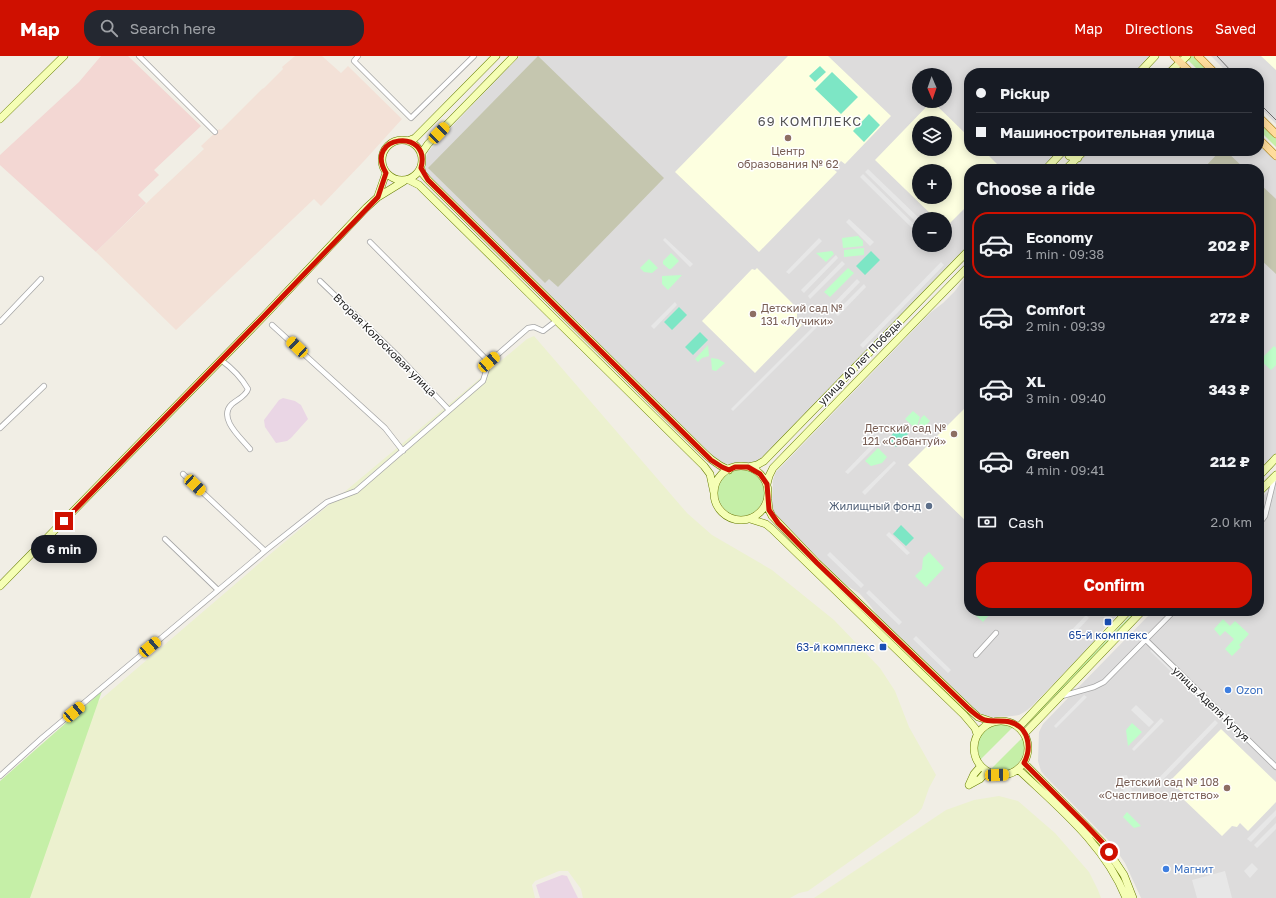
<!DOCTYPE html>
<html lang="en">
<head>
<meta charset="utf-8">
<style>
	body { margin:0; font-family:"Golos Text",sans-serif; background:#242831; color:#f1f3f6; height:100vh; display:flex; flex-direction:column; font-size:15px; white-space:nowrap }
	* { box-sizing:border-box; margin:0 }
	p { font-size:13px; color:#9ea1a6 }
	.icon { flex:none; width:22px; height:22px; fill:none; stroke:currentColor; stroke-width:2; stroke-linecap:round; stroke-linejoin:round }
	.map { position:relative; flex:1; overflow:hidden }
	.details { position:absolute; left:964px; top:108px; width:300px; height:452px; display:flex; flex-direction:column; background:#171b24; border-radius:16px; box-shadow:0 2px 10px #0003 }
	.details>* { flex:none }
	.guide { position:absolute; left:964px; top:12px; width:300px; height:88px; border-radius:16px; box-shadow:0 2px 10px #0003; display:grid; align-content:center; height:88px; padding:0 12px; background:#171b24 }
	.needle { width:26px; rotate:178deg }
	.tools { position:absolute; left:912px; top:12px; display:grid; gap:8px }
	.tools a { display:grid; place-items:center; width:40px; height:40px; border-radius:50%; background:#171b24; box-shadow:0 2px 10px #0003; font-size:20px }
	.end { position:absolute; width:18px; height:18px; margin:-9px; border:5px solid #cf1000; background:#fff; box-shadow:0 0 0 2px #fff }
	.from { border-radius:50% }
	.bubble { position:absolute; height:28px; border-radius:14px; background:#171b24; box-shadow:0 2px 10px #0003; font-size:13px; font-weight:700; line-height:28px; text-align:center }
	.car { position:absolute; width:12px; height:24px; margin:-12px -6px; border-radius:5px; box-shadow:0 0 3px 1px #0007; background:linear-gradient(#f5c518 24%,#345 0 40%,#f5c518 0 76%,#345 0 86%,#f5c518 0) }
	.guide b { display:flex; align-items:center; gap:14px; height:38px; font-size:15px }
	.guide b+b { border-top:1px solid #363941 }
	.guide i { width:10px; height:10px; background:#f1f3f6 }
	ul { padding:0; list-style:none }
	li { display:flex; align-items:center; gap:12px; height:66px; margin:0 8px 6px; padding:0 4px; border:2px solid transparent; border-radius:16px }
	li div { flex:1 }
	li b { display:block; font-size:15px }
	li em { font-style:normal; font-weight:700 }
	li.selected { border-color:#cf1000 }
	li>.icon { width:36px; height:36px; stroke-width:1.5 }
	h2 { padding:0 12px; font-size:18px; line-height:48px }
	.pay { display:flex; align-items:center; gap:10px; height:44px; padding:0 12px; font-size:15px }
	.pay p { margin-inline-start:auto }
	.cta { display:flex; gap:8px; margin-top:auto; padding:8px 12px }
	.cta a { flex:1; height:46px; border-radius:16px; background:#cf1000; color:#fff; font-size:16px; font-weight:700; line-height:46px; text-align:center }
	header { display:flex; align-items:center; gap:24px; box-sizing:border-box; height:56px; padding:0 20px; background:#cf1000; color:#fff }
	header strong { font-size:19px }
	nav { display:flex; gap:22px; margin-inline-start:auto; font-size:14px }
	.search { width:280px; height:36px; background:#242831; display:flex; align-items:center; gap:10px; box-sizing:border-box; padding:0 14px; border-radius:16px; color:#9ea1a6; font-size:15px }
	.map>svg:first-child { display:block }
	.residential { fill:#dddcdc; fill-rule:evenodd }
	.commercial { fill:#f3d7d3 }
	.industrial { fill:#ead6e5 }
	.education { fill:#fdffe0; fill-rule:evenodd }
	.military { fill:#f3e1d7 }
	.construction { fill:#c5c6af }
	.farmland { fill:#ecf1cf }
	.grass { fill:#c5efa7 }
	.park { fill:#bffec9 }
	.pitch { fill:#7de6c5 }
	.parking { fill:#e7e7e7 }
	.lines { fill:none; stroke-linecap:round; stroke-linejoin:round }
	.street-casing { stroke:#a6a6a6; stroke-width:6 }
	.secondary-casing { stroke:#667d00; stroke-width:8 }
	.primary-casing { stroke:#9b7300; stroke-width:8 }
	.street { stroke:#fff; stroke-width:4.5 }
	.secondary { stroke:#f5feb5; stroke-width:7 }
	.primary { stroke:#ffdc9c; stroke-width:7 }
	.tram { stroke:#6d6d6d; stroke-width:1 }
	.route { stroke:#cf1000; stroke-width:5 }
	.education-dot { fill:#8d6e63; stroke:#fff; stroke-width:1.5 }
	.service-dot { fill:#5c6f8a; stroke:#fff; stroke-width:1.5 }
	.transit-dot { fill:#1a4fb4; stroke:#fff; stroke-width:1.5 }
	.shop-dot { fill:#3f7fe0; stroke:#fff; stroke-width:1.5 }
	.labels { text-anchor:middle; stroke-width:3; stroke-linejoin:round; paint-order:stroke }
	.education-label { font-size:11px; fill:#785e54; stroke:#fff; text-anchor:end }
	.street-label { font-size:11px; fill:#1f1f1f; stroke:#fff }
	.service-label { font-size:11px; fill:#4e5e75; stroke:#fff; text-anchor:end }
	.transit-label { font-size:11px; fill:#164399; stroke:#fff }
	.shop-label { font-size:11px; fill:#366cbe; stroke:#fff; text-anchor:start }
	.quarter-label { font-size:13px; letter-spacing:1px; fill:#525252; stroke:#fff }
</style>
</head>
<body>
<header>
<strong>Map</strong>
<div class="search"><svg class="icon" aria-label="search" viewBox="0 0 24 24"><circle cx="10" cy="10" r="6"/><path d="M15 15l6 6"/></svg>Search here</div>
<nav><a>Map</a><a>Directions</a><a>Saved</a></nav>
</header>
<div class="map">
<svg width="1276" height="842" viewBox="0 0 1276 842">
	<rect width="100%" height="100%" fill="#f1eee5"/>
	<path class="residential" d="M520,0h633l-3,4 -10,6 -7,7h-164v78h92l-17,18h-75v77l-207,213 -8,4 -25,1 -9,-2 -8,-7 -112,-108 -11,-15 -12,-11 -13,-9 -138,-134 -2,-11 1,-6 3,-9 4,-5zM919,19h26v26h-26zM919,67h26v26h-26zM919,115h26v26h-26zM919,163h26v26h-26z
		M1211,0h65v68l-17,-18v-33h-31z
		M1259,87l17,16v296l-17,18v-304h-190l18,-18h172z
		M969,216v339h153l-17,16 -8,12 -65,67 -6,5 -7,4 -7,1 -18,1 -9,-1 -7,-4 -100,-96 -9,-12 -10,-11 -13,-8 -67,-65 -6,-10 -1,-7 1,-23 3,-8 154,-159 13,-10 12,-12z
		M1276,427v415h-135l-16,-35 -14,-20 -66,-67 -4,-5 -3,-10 1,-29 4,-8 25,-26 79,-81 8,-6h104v-111z"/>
	<path class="commercial" d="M101,0h27l73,70 -47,44 5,5 -21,20 8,8 -50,49 -96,-87v-10l79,-73z"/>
	<path class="industrial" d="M283,342l12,3 6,4 7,14 -17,19 -4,3 -11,2 -11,-16 -1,-7 15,-20z
		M562,819l5,1 11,22h-38l-4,-13z"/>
	<path class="education" d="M788,0h40l63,60 -46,48 -4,-3 -8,8 4,3 -78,80 -84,-80z
		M1261,0h15v14z
		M932,45l37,36v14h15l18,18h-33v35l-24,24v-9h-9l-61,-59zM919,67h26v26h-26zM919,115h26v26h-26z
		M757,212l40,40v13l5,4 -47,48 -53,-52 50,-52 3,1z
		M969,348v120l-61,-59z
		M1221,673l55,53v20l-28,29 -8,-8 -3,4 -5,-1 -10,10 -42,-40 3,-3 -13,-12z"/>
	<path class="military" d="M295,0h27l19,17 7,-7 54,53 -38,42 -43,45 -7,-7 -138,131 -80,-78 59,-57 49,-46 -3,-3 18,-17 2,1 41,-41 2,-1 19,-19 -1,-2z"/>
	<path class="construction" d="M538,0l126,122 -106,109 -9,-8 -4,4 -117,-115z
		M1220,95h6l19,18h-42z
		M1259,127l17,16v75l-17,-16z"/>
	<path class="farmland" d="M534,280l153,177 25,22 60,35 62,50 46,48 15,23 14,36 27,48 -7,13 -7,20 -4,5 -110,78 -9,2 -9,5h-207l-2,-9 -13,-18h-9l-24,10 -3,4 3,13h-535l36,-143 226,-194 265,-222z
		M999,740l19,5 37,32 34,39 9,18 3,8h-287l132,-88 28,-10z"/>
	<path class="grass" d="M1191,0h2l18,17h-10l-14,-14z
		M1259,64l17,16v11l-17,-17z
		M718 437a23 23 0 1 1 46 0a23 23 0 1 1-46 0Z
		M1135,555h2l-111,115 -2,-1z
		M102,635l-72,207h-30v-117z
		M1002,668l10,4 -32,32c-6,-20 1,-33 22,-36z
		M1023,681c6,21 -10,40 -32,32z"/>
	<path class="park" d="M858,180l5,5v5l-20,2 -1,-10z
		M864,192v7l-20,2v-7z
		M832,195l2,3 -8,8 -10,-9z
		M671,197l8,8 -8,8h-2l-6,-5v-3z
		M649,203l9,9 -6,5 -8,-1 -4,-4z
		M848,212l6,5 -24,24 -6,-5z
		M682,219l-14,15 -6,-6v-8z
		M708,289l1,11 -7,2 -4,4 -3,-3z
		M1274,290l2,2v17l-5,5 -11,-10z
		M711,302l7,1 7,4 -9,8 -4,-1z
		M913,355l7,6 -4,12 -11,-10z
		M924,359l6,6 -11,11 -2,-1 4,-13z
		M878,392l9,9 -5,6 -11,3 -6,-5z
		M929,496l15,16 -18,19 -11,-11 7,-7 1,-11z
		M977,555h16l-10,11 -9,-8z
		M1223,563l7,7 5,-5 14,13 -10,11 2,2 -9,9 -7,-7 9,-10 -9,-8 -5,5 -6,-7z
		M1132,667l10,9 -14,14 -2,-16z
		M1127,756l14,14 -7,2 -11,-11z"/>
	<path class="pitch" d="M820,10l6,6 -11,10 -6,-6z
		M832,16l26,25 -17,17 -26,-25z
		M869,58l11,11 -16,17 -11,-11z
		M871,195l9,9 -15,15 -9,-9z
		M679,251l8,8 -15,15 -8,-8z
		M700,276l8,8 -15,15 -8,-8z
		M901,369l8,8 -13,14 -8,-8z
		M901,469l13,13 -8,8 -13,-12z"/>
	<path class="parking" d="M868,113l52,50 -1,6 -54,-53z
		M863,118l54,53 -3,3 -54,-53z
		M849,163l25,23 -4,4 -24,-24z
		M665,182l28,26 -3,3 -27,-27z
		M819,182l3,3 -33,33 -3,-2z
		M836,199l2,3 -34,35 -3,-3z
		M842,205l3,3 -35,35 -2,-3z
		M941,206l3,3 -81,83 -3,-3z
		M857,223l3,3 -27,28 -3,-3z
		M864,228l2,3 -28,29 -3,-3z
		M675,246l2,3 -23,24 -3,-3z
		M815,269l2,2 -84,84 -2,-2z
		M874,386l3,3 -29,29 -3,-2z
		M894,405l2,2 -31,32 -3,-3z
		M889,476l21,21 -3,2 -21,-20z
		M830,496l34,33 -3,3 -34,-33z
		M869,534l33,32 -3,3 -33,-32z
		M1086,559l3,3 -19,20 -3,-3z
		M916,580l35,34 -3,3 -35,-34z
		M1152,593l60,59 -2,2 -60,-59z
		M1084,639l3,2 -31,31 -2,-2z
		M1136,649l18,17 -5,5 -18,-17z
		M1161,662l3,3 -30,30 -2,-2z
		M1215,664l3,3 -66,68 -3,-3z
		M1127,719l5,16 -8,2 -4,-17z
		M1276,754v6l-25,26 -4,-3z
		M1276,767v6l-19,19 -3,-3z
		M1252,807l6,6 -8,9 -6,-7z
		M1225,815l7,27h-35l-5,-18z"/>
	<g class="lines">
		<defs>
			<path id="street" d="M139,0l76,76
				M358,0l-4,5 57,57 63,-62
				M370,186l119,120
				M320,225l80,77 49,52
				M0,266l41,-43
				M272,269l113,103 18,23
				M221,304c11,8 20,17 27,29 -2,7 -10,10 -16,15 -15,14 9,34 18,45
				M0,372l44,-42
				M183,418l82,77
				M1259,468l6,-8 9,-37
				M165,483l53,51
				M1146,584l130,127
				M976,599l20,-22
				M1062,640l32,-9 10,-5 70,-71
				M0,720l42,-38 223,-187 62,-49 29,-11 127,-110 6,-19 39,-34 6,-1 9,4 13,-10"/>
			<path id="secondary" d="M1139,17l16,-17
				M1169,17l18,-17
				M0,63l64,-63
				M382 104a20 20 0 1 1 40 0a20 20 0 1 1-40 0Z
				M408,85l7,-3 81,-82
				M1067,95l2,5 9,2
				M421,98l7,-10 86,-88
				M421,112l1,5 6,7 266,263c11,11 20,21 35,27
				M1046,113l17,-18
				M1066,113l18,-18
				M409,124l10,5 285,281 6,8 4,19
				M378,140l8,-23
				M714 437a27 27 0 1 1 54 0a27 27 0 1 1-54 0Z
				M748,411l9,-2 7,-4 205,-211
				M1259,420l17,-18
				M767,428l2,-8 4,-8 196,-202
				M1259,436l17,-17
				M768,445l1,9 3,6 45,47 152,146 9,8 15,5
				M750,463l16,5 6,5 192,186 11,13 2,6
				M0,530l264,-270 102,-108 12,-11 26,-16
				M974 692a27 27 0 1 1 54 0a27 27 0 1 1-54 0Z
				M1019,671l109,-116
				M1025,677l117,-122
				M1024,707l78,79 22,33 9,23
				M1019,714c40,38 86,75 107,128
				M969,729l11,-6 7,-8
				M969,729l5,-11 7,-8"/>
			<path id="primary" d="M1174,0l17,17
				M1198,0l17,17
				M1259,61l17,17
				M1259,83l17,17"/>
		</defs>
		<use href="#street" class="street-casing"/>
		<use href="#secondary" class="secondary-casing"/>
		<use href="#primary" class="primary-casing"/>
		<use href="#street" class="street"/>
		<use href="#secondary" class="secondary"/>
		<use href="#primary" class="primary"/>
		<path class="tram" d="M1217,0l16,17
			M1259,47l17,17"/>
	</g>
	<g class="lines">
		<path class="route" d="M64,465l200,-205 114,-119 8,-24c-23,-38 46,-46 35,-5l7,12 283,280 11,7 7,3 6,-3h13l12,7 7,10 2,26 9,13 39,40 152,146c5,4 10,9 16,11 8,2 17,0 25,2 19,5 22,26 14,41l62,62 16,17 7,10"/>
	</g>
	<g class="education-dot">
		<circle cx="788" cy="82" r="4"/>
		<circle cx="753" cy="258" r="4"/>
		<circle cx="954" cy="378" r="4"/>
		<circle cx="1227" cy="732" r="4"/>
	</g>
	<circle class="service-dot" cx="929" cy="450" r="4"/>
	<g class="transit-dot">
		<rect x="1104" y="562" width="8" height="8" rx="2"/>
		<rect x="879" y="587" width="8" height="8" rx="2"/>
	</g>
	<g class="shop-dot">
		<circle cx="1228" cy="634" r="4"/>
		<circle cx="1166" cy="813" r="4"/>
	</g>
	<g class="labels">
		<g class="education-label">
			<text x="788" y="99" text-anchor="middle">Центр<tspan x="788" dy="13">образования № 62</tspan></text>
			<text x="761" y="256" text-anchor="start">Детский сад №<tspan x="761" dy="13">131 «Лучики»</tspan></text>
			<text x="946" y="376">Детский сад №<tspan x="946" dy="13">121 «Сабантуй»</tspan></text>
			<text x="1219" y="730">Детский сад № 108<tspan x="1219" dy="13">«Счастливое детство»</tspan></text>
		</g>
		<g class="street-label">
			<text transform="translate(385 289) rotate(45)" y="4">Вторая Колосковая улица</text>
			<text transform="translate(860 306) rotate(-46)" y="4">улица 40 лет Победы</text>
			<text transform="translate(1211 648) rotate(44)" y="4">улица Аделя Кутуя</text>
		</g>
		<g class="service-label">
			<text x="921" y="454">Жилищный фонд</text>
		</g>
		<g class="transit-label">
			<text x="1108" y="583">65-й комплекс</text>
			<text x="875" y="595" text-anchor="end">63-й комплекс</text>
		</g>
		<g class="shop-label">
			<text x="1236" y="638">Ozon</text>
			<text x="1174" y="817">Магнит</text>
		</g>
		<g class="quarter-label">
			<text x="810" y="70">69 КОМПЛЕКС</text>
		</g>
	</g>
</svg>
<div class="tools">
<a><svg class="needle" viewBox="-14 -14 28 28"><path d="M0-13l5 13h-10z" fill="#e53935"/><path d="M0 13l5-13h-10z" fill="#9ea1a6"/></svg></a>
<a><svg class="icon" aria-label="layers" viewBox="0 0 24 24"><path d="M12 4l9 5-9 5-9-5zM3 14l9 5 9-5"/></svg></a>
<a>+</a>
<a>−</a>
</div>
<i class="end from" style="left:1109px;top:796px"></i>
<i class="end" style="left:64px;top:465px"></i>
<div class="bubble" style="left:31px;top:479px;width:66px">6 min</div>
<i class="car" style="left:439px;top:77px;rotate:44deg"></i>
<i class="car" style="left:297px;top:291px;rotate:313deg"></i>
<i class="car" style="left:489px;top:306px;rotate:49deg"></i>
<i class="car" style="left:195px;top:429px;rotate:133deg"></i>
<i class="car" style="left:150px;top:591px;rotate:50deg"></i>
<i class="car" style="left:74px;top:656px;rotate:50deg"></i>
<i class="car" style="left:997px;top:719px;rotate:88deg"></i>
<div class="guide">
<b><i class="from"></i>Pickup</b>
<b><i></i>Машиностроительная улица</b>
</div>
<section class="details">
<h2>Choose a ride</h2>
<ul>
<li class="selected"><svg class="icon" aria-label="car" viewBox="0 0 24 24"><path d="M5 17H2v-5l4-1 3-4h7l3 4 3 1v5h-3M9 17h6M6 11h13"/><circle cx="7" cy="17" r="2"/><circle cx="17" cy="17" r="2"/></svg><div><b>Economy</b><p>1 min · 09:38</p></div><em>202 ₽</em></li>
<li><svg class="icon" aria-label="car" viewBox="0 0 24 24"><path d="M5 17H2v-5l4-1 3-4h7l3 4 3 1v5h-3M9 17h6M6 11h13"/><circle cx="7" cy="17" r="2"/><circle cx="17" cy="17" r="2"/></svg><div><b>Comfort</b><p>2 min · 09:39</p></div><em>272 ₽</em></li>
<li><svg class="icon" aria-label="car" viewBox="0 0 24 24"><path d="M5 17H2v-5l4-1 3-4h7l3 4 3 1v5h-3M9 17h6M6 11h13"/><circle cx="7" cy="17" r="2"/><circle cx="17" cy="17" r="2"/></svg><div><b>XL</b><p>3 min · 09:40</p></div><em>343 ₽</em></li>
<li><svg class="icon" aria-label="car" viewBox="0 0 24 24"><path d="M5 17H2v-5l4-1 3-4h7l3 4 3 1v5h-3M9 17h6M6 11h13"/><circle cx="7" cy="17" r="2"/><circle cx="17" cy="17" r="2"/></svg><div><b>Green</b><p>4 min · 09:41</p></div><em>212 ₽</em></li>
</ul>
<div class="pay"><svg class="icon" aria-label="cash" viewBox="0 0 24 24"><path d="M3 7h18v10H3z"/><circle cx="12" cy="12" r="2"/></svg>Cash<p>2.0 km</p></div>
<div class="cta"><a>Confirm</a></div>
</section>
</div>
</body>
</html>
